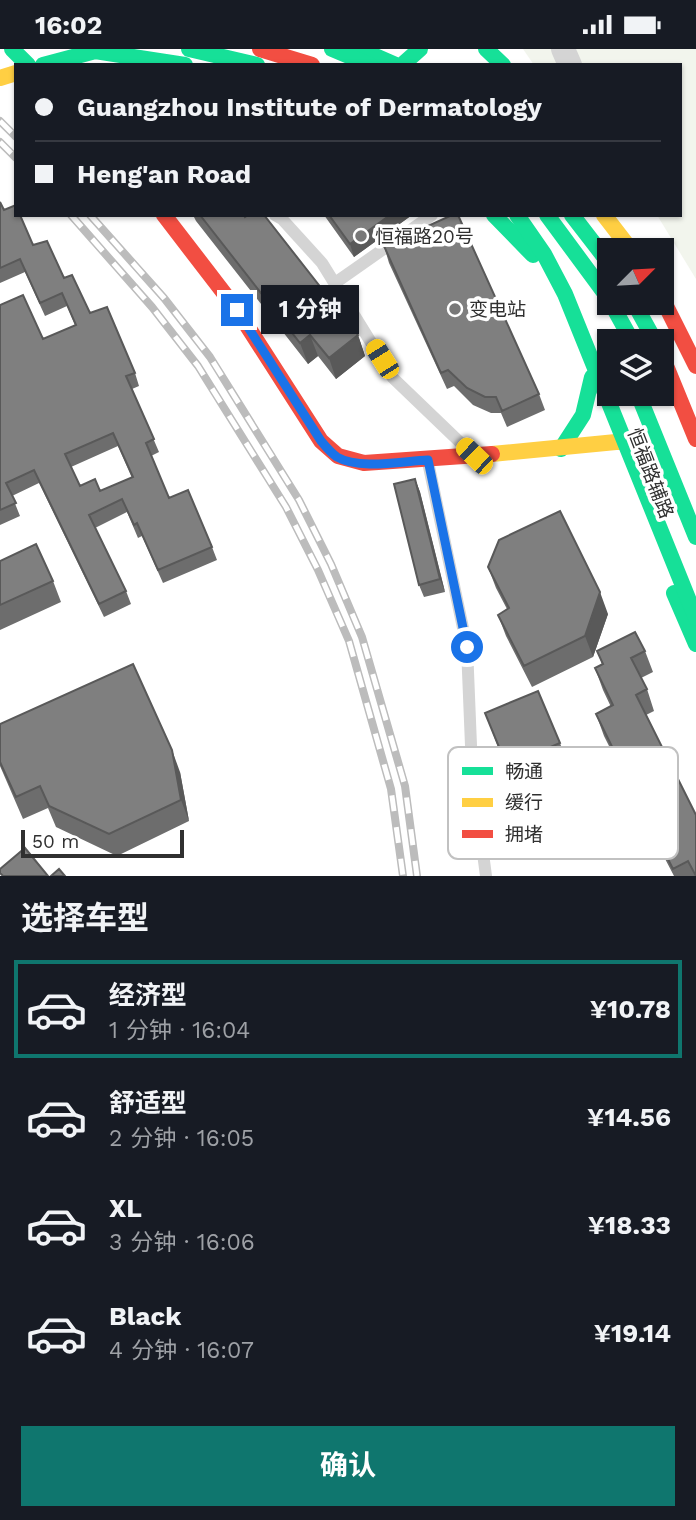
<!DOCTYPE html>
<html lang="zh">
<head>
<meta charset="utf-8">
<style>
	body { margin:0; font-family:"Work Sans","Noto Sans SC",sans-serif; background:#242831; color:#f1f3f6; height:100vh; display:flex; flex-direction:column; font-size:26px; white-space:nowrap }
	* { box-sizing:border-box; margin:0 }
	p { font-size:23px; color:#9ea1a6 }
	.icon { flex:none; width:38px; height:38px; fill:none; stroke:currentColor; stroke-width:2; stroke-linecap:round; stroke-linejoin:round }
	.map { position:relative; height:827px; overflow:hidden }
	.side { display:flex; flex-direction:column; background:#171b24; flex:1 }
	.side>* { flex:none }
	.top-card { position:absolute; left:14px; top:14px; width:668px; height:154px; border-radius:0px; box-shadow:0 2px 5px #0004; display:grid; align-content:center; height:154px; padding:0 21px; background:#171b24 }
	.needle { width:46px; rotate:66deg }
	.buttons { position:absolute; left:597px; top:189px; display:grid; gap:14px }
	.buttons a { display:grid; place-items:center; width:77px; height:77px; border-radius:0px; background:#171b24; box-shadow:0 2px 5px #0004; font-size:35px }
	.scale { position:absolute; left:21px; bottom:18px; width:163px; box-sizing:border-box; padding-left:7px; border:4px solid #303030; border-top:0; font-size:19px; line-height:24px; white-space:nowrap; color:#303030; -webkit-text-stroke:5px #fff; paint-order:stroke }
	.end { position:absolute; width:32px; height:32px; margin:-16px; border:9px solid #1a73e8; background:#fff; box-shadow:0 0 0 4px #fff }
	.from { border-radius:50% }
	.bubble { position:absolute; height:49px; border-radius:0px; background:#171b24; box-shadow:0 2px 5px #0004; font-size:23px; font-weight:700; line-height:49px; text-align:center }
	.car { position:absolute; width:21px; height:42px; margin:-21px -10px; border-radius:9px; box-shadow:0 0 5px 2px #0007; background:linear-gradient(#f5c518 24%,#345 0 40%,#f5c518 0 76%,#345 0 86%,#f5c518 0) }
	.top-card b { display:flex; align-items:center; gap:24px; height:66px; font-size:26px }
	.top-card b+b { border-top:2px solid #363941 }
	.top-card i { width:18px; height:18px; background:#f1f3f6 }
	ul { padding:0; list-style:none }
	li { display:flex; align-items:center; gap:21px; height:98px; margin:0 14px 10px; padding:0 7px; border:4px solid transparent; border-radius:0px }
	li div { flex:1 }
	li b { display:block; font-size:26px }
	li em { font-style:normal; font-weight:700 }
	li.on { border-color:#0f766e }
	li>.icon { width:63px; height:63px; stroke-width:1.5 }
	h2 { padding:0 21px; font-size:32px; line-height:84px }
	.action { display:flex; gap:14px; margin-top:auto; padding:14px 21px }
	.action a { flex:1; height:80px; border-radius:0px; background:#0f766e; color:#fff; font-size:28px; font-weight:700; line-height:80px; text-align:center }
	.status { display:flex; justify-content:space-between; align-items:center; height:49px; padding:0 35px; background:#171b24; direction:ltr }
	.status svg { height:19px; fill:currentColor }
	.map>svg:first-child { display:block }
	.green { fill:#f2f5ed }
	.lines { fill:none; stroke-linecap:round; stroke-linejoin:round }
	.lane { stroke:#d4d4d4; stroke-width:12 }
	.street { stroke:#d4d4d4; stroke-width:24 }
	.fast { stroke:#16e098; stroke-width:16 }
	.slow { stroke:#ffcf43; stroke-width:16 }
	.jam { stroke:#f24e42; stroke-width:16 }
	.rail-casing { stroke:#bcbcbc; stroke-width:8 }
	.rail { stroke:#fff; stroke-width:5; stroke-dasharray:16; stroke-linecap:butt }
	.fast-bridge { stroke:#16e098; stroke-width:16 }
	.wall { fill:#6d6d6d; fill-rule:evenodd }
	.shaded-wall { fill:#595959 }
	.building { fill:#7f7f7f; stroke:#595959; stroke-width:2; fill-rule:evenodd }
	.route { stroke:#1a73e8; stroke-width:9 }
	.poi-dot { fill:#787878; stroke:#fff; stroke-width:2.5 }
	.labels { text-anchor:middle; stroke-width:7; stroke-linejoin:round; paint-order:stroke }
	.poi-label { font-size:19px; fill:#303030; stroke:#fff; text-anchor:start }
	.street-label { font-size:19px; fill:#303030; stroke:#fff }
	.key { fill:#fff; stroke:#c1c1c1; stroke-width:2 }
	.key-label { font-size:19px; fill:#303030 }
</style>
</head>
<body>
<div class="status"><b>16:02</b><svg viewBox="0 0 49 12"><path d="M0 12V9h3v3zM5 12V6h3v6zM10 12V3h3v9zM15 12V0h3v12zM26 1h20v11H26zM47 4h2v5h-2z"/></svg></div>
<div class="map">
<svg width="696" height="827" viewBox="0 0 696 827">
	<rect width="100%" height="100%" fill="#fff"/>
	<path class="green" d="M523,0h173v230l-39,-64h24v-150h-147z"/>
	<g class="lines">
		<path class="lane" d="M275,166l7,4 40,44 71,115 75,72
			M335,234l97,-68
			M428,413l39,185 5,123 14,106"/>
		<path class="street" d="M563,0l7,16"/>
		<path class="fast" d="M12,0l16,16
			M189,0l68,16
			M359,0l37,16
			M486,0l17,16
			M95,2l90,14
			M43,16l60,-16
			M402,16l18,-16
			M494,166l39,40
			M547,166l62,84
			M572,166l37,48
			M611,254l21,38
			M634,254l21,38
			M561,400l22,-34 9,-38
			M674,544l22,51"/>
		<path class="slow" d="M0,29l16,-5
			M604,166l27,35
			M492,405l124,-12h35"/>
		<path class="jam" d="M260,0l52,16
			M164,166l73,95 84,131 17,15 26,7 128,-9
			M662,249l34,68
			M662,307l34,83"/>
		<defs>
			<path id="rail" d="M0,72l16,16
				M0,93l16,16
				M71,166l81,92 46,59 88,141 32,63 31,71 42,148 12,87
				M90,166l74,83 46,59 89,143 32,64 31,73 43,149 12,90"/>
		</defs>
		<use href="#rail" class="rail-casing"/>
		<use href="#rail" class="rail"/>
		<path class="fast-bridge" d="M332,0l38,16
			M517,166l27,39 21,40 131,324
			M638,345l58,143"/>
	</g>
	<path class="wall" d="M0,153l4,8 29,35 31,33 71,95 4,13 -7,3 27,63 -8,4 18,42 43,49 5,13 -54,23 -21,-47 -4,2 -11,-26 -32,16 31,63 5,13 -27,13 -65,-134 -27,13 8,20 -20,9v-220l43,34 32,-14 -8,-19 -22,10 -20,-44 -25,11zM118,397l14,32 -32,13 -20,-5 -9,-19z
		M193,166h51l114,120 7,21 -29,23 -18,-23 -10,8 -112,-143z
		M324,166h88l-58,42z
		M384,197l155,148 6,16 -38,17 -6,-14h-10l-18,-8 -19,-19 -7,3 -58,-126z
		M415,430l5,13 25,100 -21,5 -5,-12z
		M0,512l53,20 8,21 -61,28z
		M488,518l120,47 -15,43 -61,30 -26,-51 -8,-21 9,-6 -11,-21z
		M597,602h48l8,21 -12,6 6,11 7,22 -8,4 50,161h-22l-12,-23 -12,6 -30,-60 -8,-22 10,-5 -18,-36 -8,-22 15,-7 -8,-17 -8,-22 7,-4z
		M485,664l75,30 8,22 -39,16 21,52 -27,11 -37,-92 12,-5z
		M0,675l180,48 9,49 -72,35 -61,-29 -8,-19 -25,11 -23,-53z"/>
	<path class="shaded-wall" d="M390,166h22l-58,42 -4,-13z
		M310,286l8,21 -10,8 -8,-21z
		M358,286l7,21 -29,23 -7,-21z
		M415,430l5,13 25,100 -5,-13z
		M600,543l8,22 -15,43 -8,-21z
		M172,701l8,22 9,49 -8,-21z"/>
	<path class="building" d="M0,153l4,8 12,-5v10h4l13,30 14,-4 17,37 8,-3 18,38 17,-6 28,66 -9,3 28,63 -8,4 23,55 19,-8 24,57 -54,23 -21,-47 -3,2 -12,-26 -33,16 37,76 -27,13 -65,-134 -28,13 10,20 -16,7v-205l23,-10 20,44 33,-14 -14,-32 -22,10 -20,-44 -20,9zM113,384l20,44 -33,14 -5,-12 -15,7 -15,-32z
		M200,166h44l1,2 3,-2h16l94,120 -29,23 -19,-23 -10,8z
		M329,166h61l-40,29z
		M452,166h6l81,179 -37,17 -6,-14h-11l-18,-9 -19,-18 -7,3 -57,-127z
		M415,430l25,100 -21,6 -25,-101z
		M560,462l40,81 -15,44 -61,30 -26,-51 11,-7 -21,-41 11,-27z
		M36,495l17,37 -53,24v-44z
		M635,583l10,19 -14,7 16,31 -11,6 60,120v61l-8,-15 -15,8 -19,-38 -12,7 -30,-61 12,-6 -28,-57 17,-9 -18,-37 8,-4 -6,-13z
		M133,615l39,86 9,50 -72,34 -60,-28 -9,-20 -24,11 -16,-35v-38z
		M538,642l22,52 -40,17 22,51 -27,12 -29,-71 13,-5 -14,-34z
		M25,799l23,28h-45l-3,-3v-4z
		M59,820l6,7h-14z"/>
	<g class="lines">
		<path class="route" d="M237,261l84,131c5,6 10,12 16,16 22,13 66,4 91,3l39,187"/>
	</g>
	<g class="poi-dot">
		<circle cx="361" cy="187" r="7"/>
		<circle cx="455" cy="260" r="7"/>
	</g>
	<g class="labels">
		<g class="poi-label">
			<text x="375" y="194">恒福路20号</text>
			<text x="469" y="267">变电站</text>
		</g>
		<g class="street-label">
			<text transform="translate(651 424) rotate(69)" y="7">恒福路辅路</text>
		</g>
	</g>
	<rect x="448" y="698" width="230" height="112" rx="10" class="key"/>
	<rect x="462" y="718" width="31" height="8" fill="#16e098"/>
	<rect x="462" y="749" width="31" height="9" fill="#ffcf43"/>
	<rect x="462" y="781" width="31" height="8" fill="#f24e42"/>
	<g class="key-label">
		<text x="505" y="729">畅通</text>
		<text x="505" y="760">缓行</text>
		<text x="505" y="792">拥堵</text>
	</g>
</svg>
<div class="buttons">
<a><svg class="needle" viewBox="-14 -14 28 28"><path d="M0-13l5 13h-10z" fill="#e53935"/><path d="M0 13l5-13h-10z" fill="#9ea1a6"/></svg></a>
<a><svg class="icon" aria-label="layers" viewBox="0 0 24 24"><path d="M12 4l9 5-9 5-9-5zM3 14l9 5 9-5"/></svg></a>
</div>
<div class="scale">50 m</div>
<i class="end from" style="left:467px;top:598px"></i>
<i class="end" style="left:237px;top:261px"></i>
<div class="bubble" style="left:261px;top:236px;width:98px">1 分钟</div>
<i class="car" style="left:382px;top:310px;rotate:328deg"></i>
<i class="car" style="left:474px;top:407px;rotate:314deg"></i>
<div class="top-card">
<b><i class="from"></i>Guangzhou Institute of Dermatology</b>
<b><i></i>Heng'an Road</b>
</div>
</div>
<section class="side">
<h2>选择车型</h2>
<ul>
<li class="on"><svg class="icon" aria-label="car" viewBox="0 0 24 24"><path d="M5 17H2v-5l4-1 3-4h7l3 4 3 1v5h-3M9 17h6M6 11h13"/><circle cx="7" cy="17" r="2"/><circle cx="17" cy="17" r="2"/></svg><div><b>经济型</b><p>1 分钟 · 16:04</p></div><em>¥10.78</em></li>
<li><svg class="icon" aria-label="car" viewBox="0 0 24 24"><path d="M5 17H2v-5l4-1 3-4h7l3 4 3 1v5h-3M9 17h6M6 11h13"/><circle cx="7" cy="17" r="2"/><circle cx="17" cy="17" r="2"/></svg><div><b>舒适型</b><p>2 分钟 · 16:05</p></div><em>¥14.56</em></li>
<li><svg class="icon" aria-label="car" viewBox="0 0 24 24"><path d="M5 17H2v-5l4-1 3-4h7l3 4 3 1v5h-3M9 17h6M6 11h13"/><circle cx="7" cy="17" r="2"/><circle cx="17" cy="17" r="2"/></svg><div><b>XL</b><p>3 分钟 · 16:06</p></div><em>¥18.33</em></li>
<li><svg class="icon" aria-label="car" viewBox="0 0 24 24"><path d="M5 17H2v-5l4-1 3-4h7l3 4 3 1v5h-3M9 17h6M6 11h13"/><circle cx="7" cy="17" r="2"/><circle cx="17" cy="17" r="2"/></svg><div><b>Black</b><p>4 分钟 · 16:07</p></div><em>¥19.14</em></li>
</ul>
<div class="action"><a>确认</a></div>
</section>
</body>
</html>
